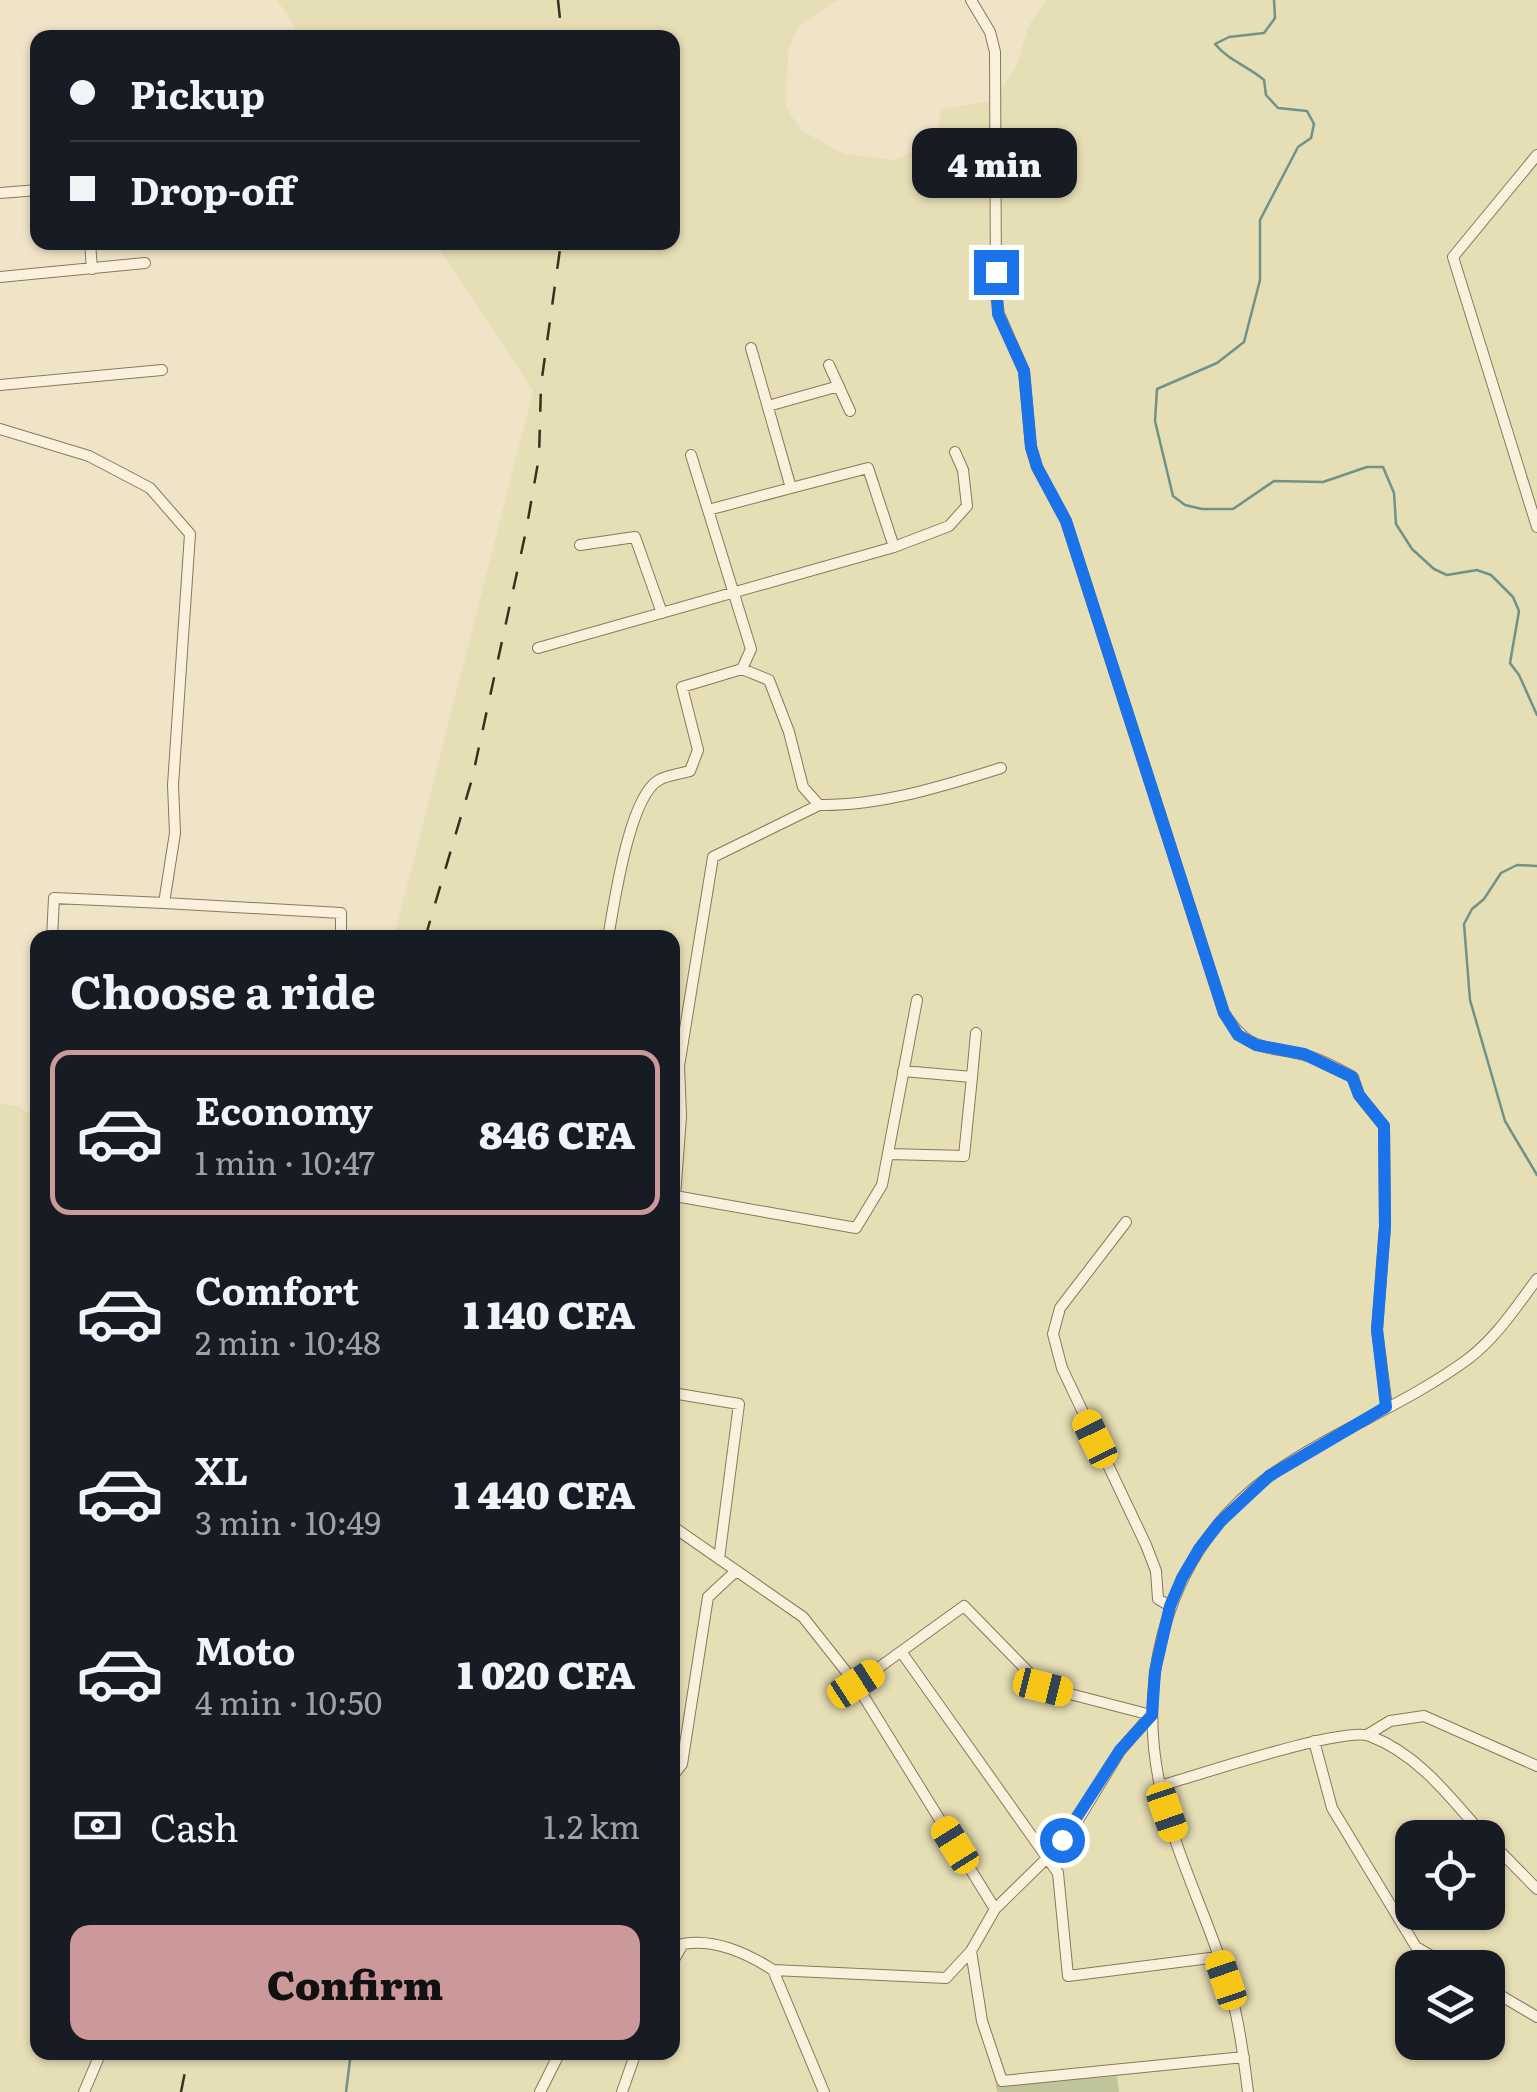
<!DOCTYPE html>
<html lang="en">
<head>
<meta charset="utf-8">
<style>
	body { margin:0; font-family:Literata,serif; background:#242831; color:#f1f3f6; height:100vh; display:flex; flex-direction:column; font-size:38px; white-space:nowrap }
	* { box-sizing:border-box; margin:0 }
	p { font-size:32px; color:#9ea1a6 }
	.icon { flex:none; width:55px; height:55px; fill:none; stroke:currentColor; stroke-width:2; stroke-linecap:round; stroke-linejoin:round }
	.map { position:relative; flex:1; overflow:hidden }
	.panel { position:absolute; left:30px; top:930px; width:650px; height:1130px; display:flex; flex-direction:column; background:#171b24; border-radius:20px; box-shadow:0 2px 8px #0004 }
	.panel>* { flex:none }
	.banner { position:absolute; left:30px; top:30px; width:650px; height:220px; border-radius:20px; box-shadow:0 2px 8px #0004; display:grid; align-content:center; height:220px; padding:0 40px; background:#171b24 }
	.buttons { position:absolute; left:1395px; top:1820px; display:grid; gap:20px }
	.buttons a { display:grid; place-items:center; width:110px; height:110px; border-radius:20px; background:#171b24; box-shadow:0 2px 8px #0004; font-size:50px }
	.end { position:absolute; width:45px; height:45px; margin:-22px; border:12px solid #1a73e8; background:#fff; box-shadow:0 0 0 5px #fff }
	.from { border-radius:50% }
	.bubble { position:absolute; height:70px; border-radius:20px; background:#171b24; box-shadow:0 2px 8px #0004; font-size:32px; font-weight:800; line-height:70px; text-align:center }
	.car { position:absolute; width:30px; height:60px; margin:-30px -15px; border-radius:12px; box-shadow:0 0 8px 2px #0007; background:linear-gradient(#f5c518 24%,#345 0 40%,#f5c518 0 76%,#345 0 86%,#f5c518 0) }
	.banner b { display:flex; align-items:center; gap:35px; height:95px; font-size:38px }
	.banner b+b { border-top:2px solid #363941 }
	.banner i { width:25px; height:25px; background:#f1f3f6 }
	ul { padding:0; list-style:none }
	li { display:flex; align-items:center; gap:30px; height:165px; margin:0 20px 15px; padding:0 20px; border:5px solid transparent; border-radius:20px }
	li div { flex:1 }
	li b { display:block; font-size:38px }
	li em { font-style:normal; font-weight:800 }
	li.selected { border-color:#cc999b }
	li>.icon { width:90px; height:90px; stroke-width:1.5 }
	h2 { padding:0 40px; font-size:45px; line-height:120px }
	.pay { display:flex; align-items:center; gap:25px; height:110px; padding:0 40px; font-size:38px }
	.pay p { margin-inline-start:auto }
	.button { display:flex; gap:20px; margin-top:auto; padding:20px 40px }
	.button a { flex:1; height:115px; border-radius:20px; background:#cc999b; color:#111; font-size:40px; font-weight:800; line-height:115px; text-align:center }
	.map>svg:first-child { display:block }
	.farmland { fill:#e6deb5; fill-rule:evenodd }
	.cemetery { fill:#bfc49a }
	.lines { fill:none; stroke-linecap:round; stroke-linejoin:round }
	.stream { stroke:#6f938a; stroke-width:2.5 }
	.minor-casing { stroke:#8d765c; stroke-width:12 }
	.minor { stroke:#faf1dc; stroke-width:10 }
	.rail { stroke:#3d2e20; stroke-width:2.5; stroke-dasharray:18 18; stroke-linecap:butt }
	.route { stroke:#1a73e8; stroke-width:12 }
</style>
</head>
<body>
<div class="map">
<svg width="1537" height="2092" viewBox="0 0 1537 2092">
	<rect width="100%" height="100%" fill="#f0e4c8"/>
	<path class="farmland" d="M277,0h561l-40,26 -10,26 -2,55 15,23 43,24 50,6 40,-19 7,-31 52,-10 22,-31 15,-46 16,-23h491v2092h-1537v-989l19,4 19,12v933h634v-1114l-278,-1 139,-546 -97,-148 236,-1v-204l-370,-1zM1412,1838h76v74h-76zM1412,1968h76v74h-76z"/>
	<path class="cemetery" d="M1117,2076l2,16h-121l-3,-7z"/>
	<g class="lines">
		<path class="stream" d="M1274,0l1,18 -11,15 -35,4 -14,7c14,17 33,22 49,36l2,15 12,13 29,3 7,13 -3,14 -13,9 -38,73v60l-16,62 -27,21 -60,26 -2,32 18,75 12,9 17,4h31l41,-28 49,1 44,-15h16l11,26 2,31 16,25 22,20 13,6 30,-5 14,5 22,22 6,14 -9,52 9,12 18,40
			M1537,866l-20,-1 -16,8 -17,26 -12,10 -8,15 6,76 35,121 32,54
			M346,2092l5,-40"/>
		<defs>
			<path id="minor" d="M971,0l19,32 5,20 1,243 3,19 25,57 7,76 6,20 29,54 158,492c24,37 36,32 76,41 17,3 37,14 53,23l6,18 25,31 1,101 -8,103 10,77
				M1537,155l-84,102 84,270
				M0,193l38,-3
				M90,242l2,27
				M0,277l145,-14
				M829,365l21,46
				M0,385l162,-15
				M768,406l71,-20
				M0,429l89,27 61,32 40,46 -17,251 2,48 -11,70 177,10v25
				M708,510l83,-22 -40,-140
				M580,545l55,-8 27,76
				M894,547l55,-21 18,-20 -4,-36 -8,-18
				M538,648l356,-101 -26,-79 -77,20
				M742,669l27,11 20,52 14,55 16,18c61,1 125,-19 182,-37
				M819,805l-106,52 -34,209 2,50 -6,80 181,32 26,-43 35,-185
				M52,938l2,-40 110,5
				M608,938c6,-33 21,-142 51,-158 8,-5 21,-6 31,-9l8,-21 -16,-63 60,-18 9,-20 -60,-194
				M903,1071l69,6 4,-44
				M889,1154l75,2 8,-79
				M672,1196v13
				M1126,1222l-66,86 -7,26 9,34 84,177 10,26 2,28 12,7
				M672,1393l67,11 -20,155
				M672,1526l131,91 53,67 139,225
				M902,1653l156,220 10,103 150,-19
				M1367,1735l23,-14 34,-5 113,50
				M1314,1741l18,67 84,139 36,21
				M672,1777l10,-13 26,-167 28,-26
				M1160,1786c36,-10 183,-60 210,-50 50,19 82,64 116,102
				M1488,1839l49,50
				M971,1951l11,70 20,60 242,-24
				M672,1963l11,-19c30,-6 64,9 90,26l173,8 25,-27 24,-42 51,-50 31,-37 43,-71 31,-36 -108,-28 -79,-81 -108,78
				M773,1970l51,122
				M1488,1988l49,29
				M84,2092l17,-40
				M540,2092l20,-40
				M622,2092l14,-40
				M1248,2092c-4,-30 -7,-61 -15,-90 -19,-74 -57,-142 -73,-216 -25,-117 12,-240 111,-311 62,-44 136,-71 197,-116 28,-21 48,-52 69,-80"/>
		</defs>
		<use href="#minor" class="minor-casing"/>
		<use href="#minor" class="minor"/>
		<path class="rail" d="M558,0l4,38
			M425,938l47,-159 54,-248 13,-74 2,-72 20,-143
			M181,2092l8,-40"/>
	</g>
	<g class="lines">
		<path class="route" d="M996,272l2,42 26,57 7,76 6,20 29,54 158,492 14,22 18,10 48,9 48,23 7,18 25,31 1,100 -8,104 9,77 -117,69 -49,46 -21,27 -17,29 -12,28 -15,65 -3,44 -32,35 -58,90"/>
	</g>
</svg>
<div class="buttons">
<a><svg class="icon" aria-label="locate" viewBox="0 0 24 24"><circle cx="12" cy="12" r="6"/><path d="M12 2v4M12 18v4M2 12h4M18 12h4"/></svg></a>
<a><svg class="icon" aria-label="layers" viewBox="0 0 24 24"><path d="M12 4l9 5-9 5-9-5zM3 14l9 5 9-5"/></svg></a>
</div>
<i class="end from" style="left:1062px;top:1840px"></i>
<i class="end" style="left:996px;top:272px"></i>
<div class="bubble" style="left:912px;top:128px;width:165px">4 min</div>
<i class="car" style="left:1095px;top:1439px;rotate:334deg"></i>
<i class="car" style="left:856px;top:1684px;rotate:57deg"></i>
<i class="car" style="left:1043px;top:1687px;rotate:104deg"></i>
<i class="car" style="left:1167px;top:1812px;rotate:161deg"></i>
<i class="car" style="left:955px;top:1845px;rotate:328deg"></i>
<i class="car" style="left:1226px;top:1980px;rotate:341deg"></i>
<div class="banner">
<b><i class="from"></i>Pickup</b>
<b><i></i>Drop-off</b>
</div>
<section class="panel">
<h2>Choose a ride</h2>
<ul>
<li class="selected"><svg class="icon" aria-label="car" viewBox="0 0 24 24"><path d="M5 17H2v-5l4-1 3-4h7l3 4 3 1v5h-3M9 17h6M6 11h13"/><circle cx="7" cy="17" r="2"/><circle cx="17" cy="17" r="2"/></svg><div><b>Economy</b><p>1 min · 10:47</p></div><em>846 CFA</em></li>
<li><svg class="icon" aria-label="car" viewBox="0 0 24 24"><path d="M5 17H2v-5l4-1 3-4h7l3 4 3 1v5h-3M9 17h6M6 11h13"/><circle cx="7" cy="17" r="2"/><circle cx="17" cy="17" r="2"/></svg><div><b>Comfort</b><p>2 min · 10:48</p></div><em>1 140 CFA</em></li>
<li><svg class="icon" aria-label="car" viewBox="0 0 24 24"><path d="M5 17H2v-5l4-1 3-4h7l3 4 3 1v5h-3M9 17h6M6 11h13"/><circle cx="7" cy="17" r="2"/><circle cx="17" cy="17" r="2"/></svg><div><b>XL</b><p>3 min · 10:49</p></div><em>1 440 CFA</em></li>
<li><svg class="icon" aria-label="car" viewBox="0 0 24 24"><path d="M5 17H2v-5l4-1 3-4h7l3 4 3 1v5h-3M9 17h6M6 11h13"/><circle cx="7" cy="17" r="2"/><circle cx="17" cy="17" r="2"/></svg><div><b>Moto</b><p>4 min · 10:50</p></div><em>1 020 CFA</em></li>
</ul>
<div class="pay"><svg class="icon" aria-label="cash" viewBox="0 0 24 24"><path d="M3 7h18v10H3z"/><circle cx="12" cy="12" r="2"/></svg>Cash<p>1.2 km</p></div>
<div class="button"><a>Confirm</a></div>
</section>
</div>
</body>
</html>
